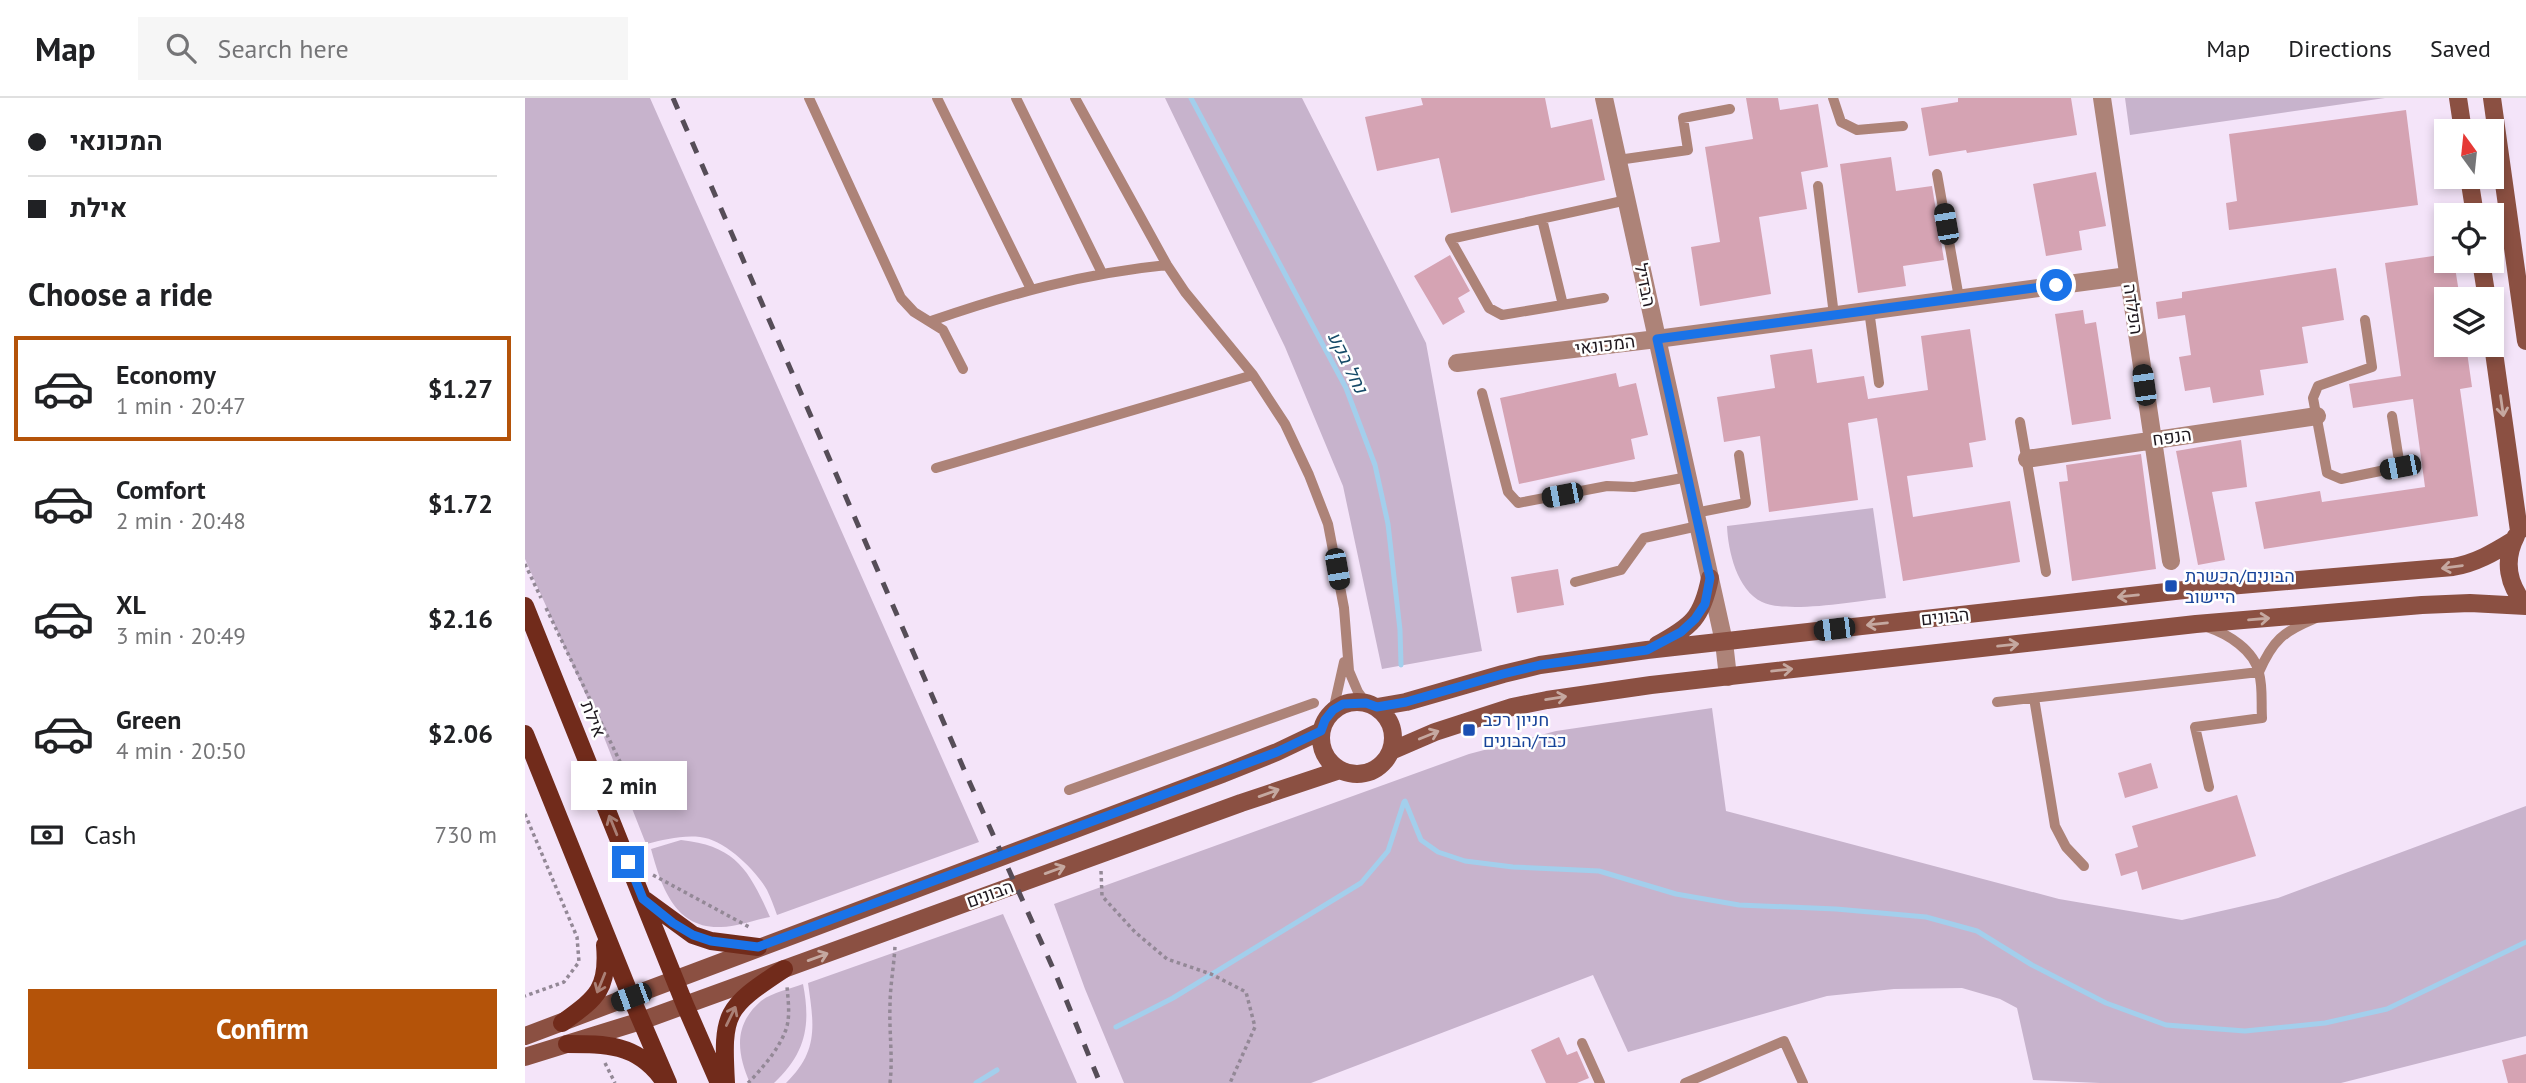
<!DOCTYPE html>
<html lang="en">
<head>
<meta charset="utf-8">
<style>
	body { margin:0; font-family:"PT Sans",Heebo,sans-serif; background:#f6f6f6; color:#202124; height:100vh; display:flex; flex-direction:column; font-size:26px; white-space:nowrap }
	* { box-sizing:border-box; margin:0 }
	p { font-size:23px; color:#757577 }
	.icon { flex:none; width:38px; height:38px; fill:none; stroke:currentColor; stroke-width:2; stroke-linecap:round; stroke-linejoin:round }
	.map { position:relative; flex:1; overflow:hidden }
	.drawer { display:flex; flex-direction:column; background:#fff; width:525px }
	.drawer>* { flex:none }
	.banner { display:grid; align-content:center; height:154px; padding:0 28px; background:#fff }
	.needle { width:46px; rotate:345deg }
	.tools { position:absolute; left:1909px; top:21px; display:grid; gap:14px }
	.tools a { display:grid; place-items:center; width:70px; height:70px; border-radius:0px; background:#fff; box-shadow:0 4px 10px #0003; font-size:35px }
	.end { position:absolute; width:32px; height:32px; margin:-16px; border:9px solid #1a73e8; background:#fff; box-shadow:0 0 0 4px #fff }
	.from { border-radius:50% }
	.bubble { position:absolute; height:49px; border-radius:0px; background:#fff; box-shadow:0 4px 10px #0003; font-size:23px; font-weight:800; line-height:49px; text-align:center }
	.car { position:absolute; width:21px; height:42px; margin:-21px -10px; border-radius:9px; box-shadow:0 0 5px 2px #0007; background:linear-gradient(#222 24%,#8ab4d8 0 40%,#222 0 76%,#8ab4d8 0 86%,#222 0) }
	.banner b { display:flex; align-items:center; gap:24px; height:66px; font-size:26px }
	.banner b+b { border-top:2px solid #e0e0e0 }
	.banner i { width:18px; height:18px; background:#202124 }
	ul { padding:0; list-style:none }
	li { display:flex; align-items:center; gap:21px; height:105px; margin:0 14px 10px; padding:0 14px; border:4px solid transparent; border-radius:0px }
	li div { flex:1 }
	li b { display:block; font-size:26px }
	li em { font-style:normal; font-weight:800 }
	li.current { border-color:#b45309 }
	li>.icon { width:63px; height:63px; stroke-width:1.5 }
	h2 { padding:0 28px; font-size:32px; line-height:84px }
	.pay { display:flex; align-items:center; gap:18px; height:77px; padding:0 28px; font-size:26px }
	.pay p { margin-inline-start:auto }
	.cta { display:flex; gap:14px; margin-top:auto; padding:14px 28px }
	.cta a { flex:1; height:80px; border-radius:0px; background:#b45309; color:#fff; font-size:28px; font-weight:800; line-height:80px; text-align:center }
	header { display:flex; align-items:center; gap:42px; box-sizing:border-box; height:98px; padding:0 35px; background:#fff; border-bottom:2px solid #e0e0e0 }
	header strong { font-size:33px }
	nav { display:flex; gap:38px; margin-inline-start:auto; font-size:24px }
	.search { width:490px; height:63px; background:#f6f6f6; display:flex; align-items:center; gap:18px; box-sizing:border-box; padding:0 24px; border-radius:0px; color:#757577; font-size:26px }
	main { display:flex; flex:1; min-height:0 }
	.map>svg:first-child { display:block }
	.green { fill:#c7b3cc }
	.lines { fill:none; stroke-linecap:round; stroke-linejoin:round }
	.stream { stroke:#a3cfec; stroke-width:5 }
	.building { fill:#d5a3b3 }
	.path { stroke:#938896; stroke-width:3.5; stroke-dasharray:3.5 3.5; stroke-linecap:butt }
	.lane { stroke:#ad8378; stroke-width:10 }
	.street { stroke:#ad8378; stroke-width:18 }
	.secondary { stroke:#8b5042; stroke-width:18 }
	.primary { stroke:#712b1b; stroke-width:18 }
	.rail { stroke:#564d58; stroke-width:5; stroke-dasharray:12 12; stroke-linecap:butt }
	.oneway { stroke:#c5a8a0 }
	.oneway2 { stroke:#aa8076 }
	.route { stroke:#1a73e8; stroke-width:9 }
	.transit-dot { fill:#1a4fb4; stroke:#fff; stroke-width:2.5 }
	.labels { text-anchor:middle; stroke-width:5; stroke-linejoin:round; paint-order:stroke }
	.street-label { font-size:18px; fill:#1e181f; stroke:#fff }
	.transit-label { font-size:18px; fill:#164399; stroke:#fff; text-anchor:start }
	.water-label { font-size:19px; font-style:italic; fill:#164a68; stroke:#fff }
</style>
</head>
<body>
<header>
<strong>Map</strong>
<div class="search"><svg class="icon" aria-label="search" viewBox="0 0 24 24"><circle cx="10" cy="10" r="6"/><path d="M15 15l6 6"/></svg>Search here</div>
<nav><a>Map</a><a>Directions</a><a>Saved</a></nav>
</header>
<main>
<section class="drawer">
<div class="banner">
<b><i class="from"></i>המכונאי</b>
<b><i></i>אילת</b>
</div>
<h2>Choose a ride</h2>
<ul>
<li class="current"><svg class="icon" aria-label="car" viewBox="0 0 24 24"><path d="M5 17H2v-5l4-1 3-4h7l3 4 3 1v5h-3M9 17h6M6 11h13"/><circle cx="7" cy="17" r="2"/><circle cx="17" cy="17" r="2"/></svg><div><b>Economy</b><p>1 min · 20:47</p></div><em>$1.27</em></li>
<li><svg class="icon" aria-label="car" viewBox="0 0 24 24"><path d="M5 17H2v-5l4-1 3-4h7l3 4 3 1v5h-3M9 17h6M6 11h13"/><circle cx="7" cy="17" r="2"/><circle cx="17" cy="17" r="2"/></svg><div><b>Comfort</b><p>2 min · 20:48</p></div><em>$1.72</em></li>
<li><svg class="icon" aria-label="car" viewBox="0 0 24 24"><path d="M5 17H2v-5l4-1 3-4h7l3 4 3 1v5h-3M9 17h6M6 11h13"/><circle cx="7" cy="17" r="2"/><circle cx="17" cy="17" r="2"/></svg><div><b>XL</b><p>3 min · 20:49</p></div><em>$2.16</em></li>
<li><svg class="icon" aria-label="car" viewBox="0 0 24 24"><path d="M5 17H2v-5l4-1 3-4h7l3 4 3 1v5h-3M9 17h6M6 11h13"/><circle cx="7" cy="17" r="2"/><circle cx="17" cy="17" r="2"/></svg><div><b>Green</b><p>4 min · 20:50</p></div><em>$2.06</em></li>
</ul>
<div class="pay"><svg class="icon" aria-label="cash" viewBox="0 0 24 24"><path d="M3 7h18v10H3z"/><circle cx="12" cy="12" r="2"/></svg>Cash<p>730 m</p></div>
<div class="cta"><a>Confirm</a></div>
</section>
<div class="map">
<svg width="2001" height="985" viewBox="0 0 2001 985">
	<rect width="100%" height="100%" fill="#f4e4f9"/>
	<path class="green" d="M0,0h125l329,744 -202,73c-3,-8 -6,-17 -10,-25 -11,-20 -43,-51 -67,-53 -19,-2 -36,3 -54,7l-48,-122 -73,-163z
		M640,0h137l124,245 56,308 -100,18 -39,-183 -58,-139z
		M1600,0h260l-255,37z
		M1348,410l13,90c-29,3 -99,16 -124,4 -25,-12 -34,-51 -35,-76z
		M1187,610l14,103 333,88 123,21 96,-22 248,-92v230l-185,47h-241l-67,-3 -16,-72 -17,-9 -38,-11 -68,1 -67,7 -199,56 -35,-77 -282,108h-187l-39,-94 -31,-85 415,-150 87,-23z
		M156,742c55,6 68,30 89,77 -16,3 -33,10 -49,10 -47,2 -60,-42 -70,-78z
		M478,816l74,169h-291c33,-32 28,-58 22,-100z
		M278,886c8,41 3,69 -29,99h-24c-13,-30 -17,-58 11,-82 10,-8 29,-12 42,-17z"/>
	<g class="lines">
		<path class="stream" d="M666,0l155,290 29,77 13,59 12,106 1,35
			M880,703l16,39 17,12 27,9 48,6 86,4 77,23 63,11 97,4 90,8 51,14 55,34 74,38 60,22 79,6 80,-8 62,-14 139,-67
			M591,929l57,-29 188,-115 27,-32 16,-49
			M451,985l21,-13"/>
	</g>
	<path class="building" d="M896,0h124l6,30 41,-9 13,61 -154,33 -12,-55 -62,13 -12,-54 58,-12z
		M1221,0h32l2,12 38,-6 10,63 -27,5 6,37 -48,8 12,77 -71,12 -9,-59 29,-5 -15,-95 48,-8z
		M1433,0h113l6,37 -110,18 -1,-3 -37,6 -8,-48 37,-6z
		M1881,12l12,95 -189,25 -3,-27 11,-2 -8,-67z
		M1366,59l5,34 36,-5 12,74 -41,6 3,20 -48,7 -18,-129z
		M1571,74l10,54 -27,5 3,19 -36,6 -13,-72z
		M1922,156v7h7l6,38h-13v46h19l6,42 -12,2 18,127 -214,33 -9,-47 65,-11 2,11 103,-15 -12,-88 -60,9 -4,-24 52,-8 -16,-113z
		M925,157l20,36 -12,7 7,14 -22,13 -29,-49z
		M1811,170l8,52 -42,7 6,36 -48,7 4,25 -51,8 -3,-16 -25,4 -6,-34 12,-2 -6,-40 -27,4 -2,-17 26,-4v-6z
		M1558,212l2,14 11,-2 15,97 -39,6 -17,-111z
		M1445,231l16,111 -17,3 4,24 -66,9 6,41 97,-16 10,61 -117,19 -26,-163 -29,5 10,77 -89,12 -9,-76 -36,6 -7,-45 58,-9 -5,-33 42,-6 5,34 47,-7 4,23 60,-9 -7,-54z
		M1091,275l3,14 17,-4 12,52 -17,4 4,20 -116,25 -19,-86z
		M1716,342l6,47 -35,5 13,68 -27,5 -22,-114z
		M1616,356l15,115 -84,12 -13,-99 9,-1 -2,-16z
		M1033,471l6,36 -47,8 -6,-36z
		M1626,665l7,25 -33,10 -7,-25z
		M1712,697l19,61 -114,34 -5,-19 -16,5 -6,-22 23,-7 -6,-21z
		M1034,939l8,18 10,-4 12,27 -12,5h-31l-15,-33z
		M2001,956v29h-18l-6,-23z"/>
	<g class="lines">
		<path class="path" d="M0,466l16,34
			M21,510l78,162
			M0,716l52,123 2,25 -15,20 -39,14
			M576,773l1,25 33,36 32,27 44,15 35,18 9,35 -25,56
			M128,777l98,53
			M80,965l10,20
			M223,985c13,-13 30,-33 37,-51 6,-14 3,-31 2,-46
			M365,985c3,-26 -1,-51 0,-77 0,-20 4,-40 5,-60"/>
		<path class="lane" d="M284,0l92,200 13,14 29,18 20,39
			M412,0l94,191
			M491,0l86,175
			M550,0l92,167 18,27 68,83 32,49 24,51 19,49 16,84 5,63 9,21 8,11
			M1308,0l8,24 16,8 46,-4
			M1093,62l70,-10 -5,-32 47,-9
			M1412,76l22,124
			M1293,88l16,129
			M1017,121l21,86
			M1079,200l-102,17 -13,-7 -39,-69 177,-39
			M1344,212l10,73
			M1840,222l7,47 -54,19 -5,12 14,75 14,6 59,-12 -8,-51
			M406,223c78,-27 154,-48 236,-56
			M957,295l26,99 10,11 89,-17 27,1 54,-10
			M1495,324l26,150
			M411,370l317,-93
			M1170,415l51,-10 -7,-48
			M1050,484l46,-12 23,-32 54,-12
			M1682,529c21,7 47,23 52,46 4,14 2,30 3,45l-67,9 14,60
			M1734,574c14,-32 24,-40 55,-53
			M1509,600l21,128 11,21 18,19
			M1472,604l262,-30
			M808,613l11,-49
			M544,692l245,-87
			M1057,945l18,40
			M1160,985l99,-42 19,42"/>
		<path class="street" d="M1079,0l120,544 4,35
			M1577,0l69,463
			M932,265l200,-24 471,-63
			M1502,361l290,-43"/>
		<path class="secondary" d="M1933,0l5,33
			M1967,0l34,243
			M1944,79l6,38
			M1956,163l6,38
			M1967,240l27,193
			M1991,438c-13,25 -8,49 10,70
			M1132,547c35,-19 45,-27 53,-67
			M796 640a36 36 0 1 1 72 0a36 36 0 1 1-72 0Z
			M852,609l29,-5 97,-28 37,-9 107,-15 546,-61 260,-22c23,-4 40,-14 61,-27
			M866,653l44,-19 77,-25 35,-7 104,-15 545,-61 226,-19 48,-2 56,3
			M0,938l697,-262 55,-22 44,-21
			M0,959l116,-36 600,-218 99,-33"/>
		<path class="primary" d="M0,508l160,399 34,78
			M0,636l106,263 37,86
			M120,802l48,35 18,6 47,6
			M37,925c34,-25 47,-33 43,-78
			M42,946c39,0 69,0 94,33
			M201,985c-4,-71 -1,-75 58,-114"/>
		<path class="rail" d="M148,0l296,683 87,194 44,108"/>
	</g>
	<defs><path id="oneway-shaft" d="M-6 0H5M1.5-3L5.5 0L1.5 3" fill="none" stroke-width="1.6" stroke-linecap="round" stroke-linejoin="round" transform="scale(1.75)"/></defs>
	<g class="oneway">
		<use href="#oneway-shaft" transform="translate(1977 308) rotate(82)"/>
		<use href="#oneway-shaft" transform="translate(1927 469) rotate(172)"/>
		<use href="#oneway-shaft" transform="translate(1603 498) rotate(174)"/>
		<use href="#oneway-shaft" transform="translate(1734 521) rotate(-5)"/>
		<use href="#oneway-shaft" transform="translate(1352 526) rotate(174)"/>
		<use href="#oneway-shaft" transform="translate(1483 547) rotate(-6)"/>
		<use href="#oneway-shaft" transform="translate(1257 572) rotate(-6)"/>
		<use href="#oneway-shaft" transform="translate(1031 600) rotate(-9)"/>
		<use href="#oneway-shaft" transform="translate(904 637) rotate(-22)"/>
		<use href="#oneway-shaft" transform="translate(744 695) rotate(-20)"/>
		<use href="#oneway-shaft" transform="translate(530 772) rotate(-20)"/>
		<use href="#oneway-shaft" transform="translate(293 859) rotate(-20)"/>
	</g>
	<g class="oneway2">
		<use href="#oneway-shaft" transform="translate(88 727) rotate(-112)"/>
		<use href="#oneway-shaft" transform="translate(76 885) rotate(112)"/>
		<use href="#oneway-shaft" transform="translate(206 918) rotate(-64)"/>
	</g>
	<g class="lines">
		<path class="route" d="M103,764l15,37 30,24 20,12 18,6 47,6 519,-195 44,-21 4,-11 8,-10 10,-6 23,-1 11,4 29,-5 97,-28 37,-9 107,-15 34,-18 14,-13 10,-15 5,-26 -53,-239 399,-54"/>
	</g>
	<g class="transit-dot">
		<rect x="1639" y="481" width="14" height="14" rx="3.5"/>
		<rect x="937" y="625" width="14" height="14" rx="3.5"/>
	</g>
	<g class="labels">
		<g class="street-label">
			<text transform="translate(1120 187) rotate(78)" y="6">הבדיל</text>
			<text transform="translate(1608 211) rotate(82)" y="6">הפלדה</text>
			<text transform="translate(1080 247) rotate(-7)" y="6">המכונאי</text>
			<text transform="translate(1647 339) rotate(-8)" y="6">הנפח</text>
			<text transform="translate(1420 519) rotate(-6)" y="6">הבונים</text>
			<text transform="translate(68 621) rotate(68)" y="6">אילת</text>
			<text transform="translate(465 796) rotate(-20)" y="6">הבונים</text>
		</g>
		<g class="transit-label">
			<text x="1660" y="484">הבונים/הכשרת<tspan x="1660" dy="21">היישוב</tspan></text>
			<text x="958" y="628">חניון רכב<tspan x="958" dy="21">כבד/הבונים</tspan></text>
		</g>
		<g class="water-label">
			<text transform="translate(823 264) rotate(64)" y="7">נחל בקע</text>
		</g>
	</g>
</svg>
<div class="tools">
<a><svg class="needle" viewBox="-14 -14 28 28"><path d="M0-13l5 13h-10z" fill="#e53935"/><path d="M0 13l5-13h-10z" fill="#757577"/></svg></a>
<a><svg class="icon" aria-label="locate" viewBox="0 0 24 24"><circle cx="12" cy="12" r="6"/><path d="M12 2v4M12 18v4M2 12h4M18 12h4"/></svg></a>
<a><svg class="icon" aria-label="layers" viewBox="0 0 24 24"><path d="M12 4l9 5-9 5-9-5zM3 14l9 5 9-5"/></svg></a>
</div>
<i class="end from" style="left:1531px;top:187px"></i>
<i class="end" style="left:103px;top:764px"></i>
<div class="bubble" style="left:46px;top:663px;width:116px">2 min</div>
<i class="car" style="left:1421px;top:126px;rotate:350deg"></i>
<i class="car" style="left:1619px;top:287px;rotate:352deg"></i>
<i class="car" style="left:1875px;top:369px;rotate:259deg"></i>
<i class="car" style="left:1037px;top:397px;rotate:259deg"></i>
<i class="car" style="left:812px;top:471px;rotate:170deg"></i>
<i class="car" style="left:1309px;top:531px;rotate:263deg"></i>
<i class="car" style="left:106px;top:899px;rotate:250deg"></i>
</div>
</main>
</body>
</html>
